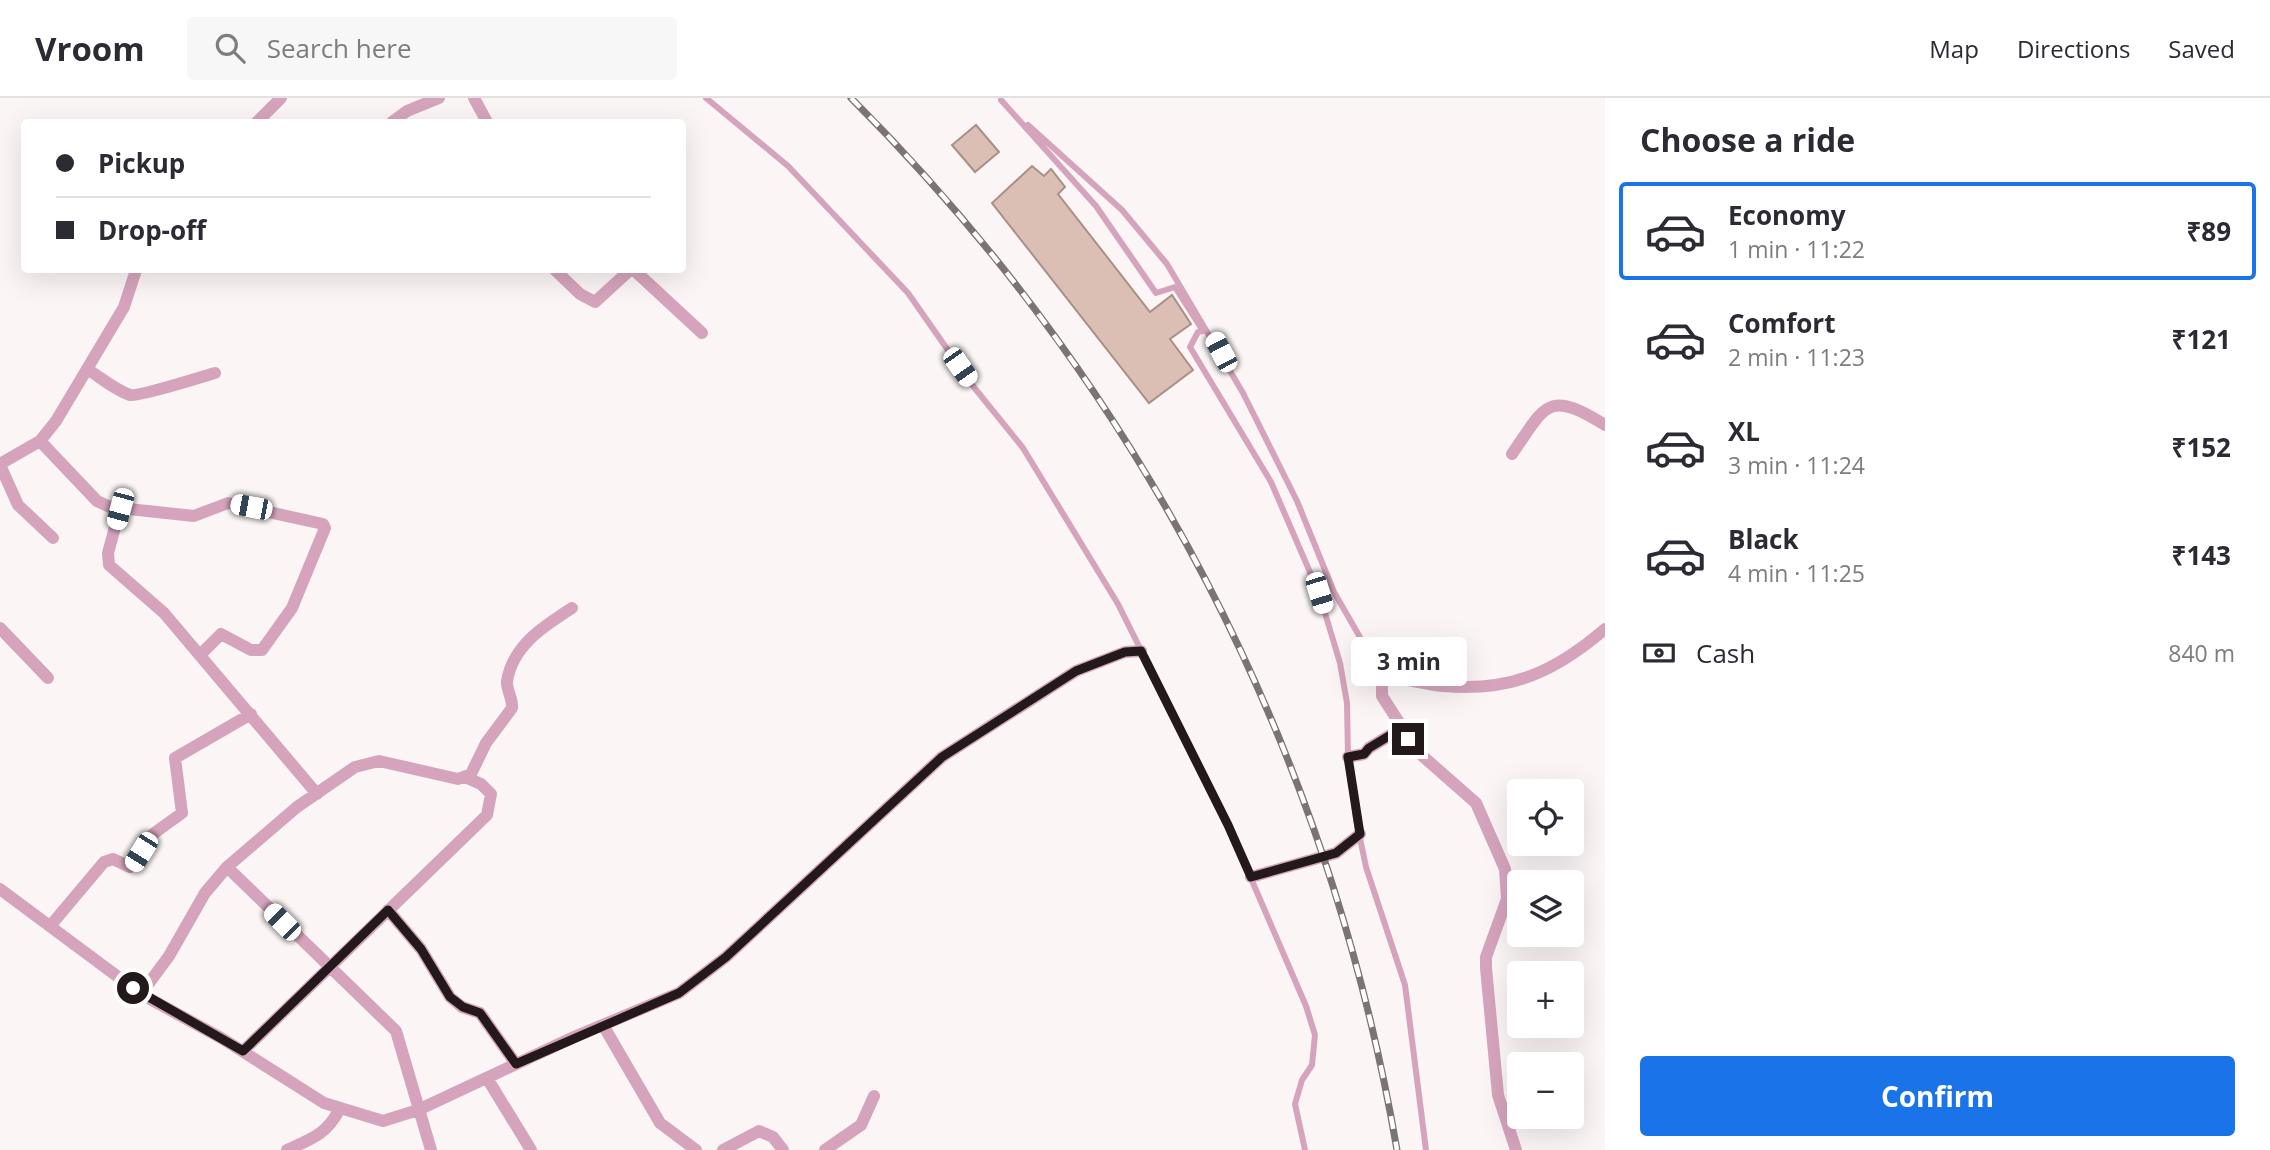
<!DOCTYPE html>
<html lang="en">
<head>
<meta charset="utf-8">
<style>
	body { margin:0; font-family:"Open Sans",sans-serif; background:#f7f7f7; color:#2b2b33; height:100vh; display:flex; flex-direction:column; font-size:26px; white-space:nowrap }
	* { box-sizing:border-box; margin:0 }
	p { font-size:23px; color:#7c7c81 }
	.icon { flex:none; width:38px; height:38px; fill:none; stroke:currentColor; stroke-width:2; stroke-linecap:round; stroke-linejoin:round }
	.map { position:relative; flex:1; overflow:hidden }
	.side { display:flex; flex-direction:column; background:#fff; width:665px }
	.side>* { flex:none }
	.top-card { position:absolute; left:21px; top:21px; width:665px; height:154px; border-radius:7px; box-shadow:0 7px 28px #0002; display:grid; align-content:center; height:154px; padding:0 35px; background:#fff }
	.fabs { position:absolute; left:1507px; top:681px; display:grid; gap:14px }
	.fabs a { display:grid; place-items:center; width:77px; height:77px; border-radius:7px; background:#fff; box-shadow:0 7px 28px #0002; font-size:35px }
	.end { position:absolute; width:32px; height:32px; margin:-16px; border:9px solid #24191a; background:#fff; box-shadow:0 0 0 4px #fff }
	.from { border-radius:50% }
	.bubble { position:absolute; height:49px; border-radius:7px; background:#fff; box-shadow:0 7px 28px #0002; font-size:23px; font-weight:700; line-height:49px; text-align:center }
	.car { position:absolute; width:21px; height:42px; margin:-21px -10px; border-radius:9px; box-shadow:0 0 5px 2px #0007; background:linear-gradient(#fff 24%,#345 0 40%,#fff 0 76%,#345 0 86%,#fff 0) }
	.top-card b { display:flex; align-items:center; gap:24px; height:66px; font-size:26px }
	.top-card b+b { border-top:2px solid #e1e1e2 }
	.top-card i { width:18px; height:18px; background:#2b2b33 }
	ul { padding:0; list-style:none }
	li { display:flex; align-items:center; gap:21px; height:98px; margin:0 14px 10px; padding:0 21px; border:4px solid transparent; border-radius:7px }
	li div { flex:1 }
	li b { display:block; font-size:26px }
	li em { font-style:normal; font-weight:700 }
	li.current { border-color:#1a73e8 }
	li>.icon { width:63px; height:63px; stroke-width:1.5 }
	h2 { padding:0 35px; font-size:32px; line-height:84px }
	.pay { display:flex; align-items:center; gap:18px; height:77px; padding:0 35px; font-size:26px }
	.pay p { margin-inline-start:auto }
	.cta { display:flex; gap:14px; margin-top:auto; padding:14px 35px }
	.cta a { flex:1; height:80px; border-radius:7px; background:#1a73e8; color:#fff; font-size:28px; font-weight:700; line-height:80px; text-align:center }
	header { display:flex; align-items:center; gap:42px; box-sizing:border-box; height:98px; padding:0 35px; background:#fff; border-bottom:2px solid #e1e1e2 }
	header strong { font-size:33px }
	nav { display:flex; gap:38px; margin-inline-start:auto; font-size:24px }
	.search { width:490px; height:63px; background:#f7f7f7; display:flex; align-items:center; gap:18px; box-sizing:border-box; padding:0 24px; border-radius:7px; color:#7c7c81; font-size:26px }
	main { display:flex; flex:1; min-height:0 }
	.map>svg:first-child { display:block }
	.building { fill:#dbbfb5; stroke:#aa8f85; stroke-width:2 }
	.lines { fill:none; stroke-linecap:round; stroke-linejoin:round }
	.service { stroke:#d5a4bc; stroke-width:6 }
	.minor { stroke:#d5a4bc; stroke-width:12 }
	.rail-casing { stroke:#7c7373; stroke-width:7 }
	.rail { stroke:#fff; stroke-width:4.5; stroke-dasharray:13; stroke-linecap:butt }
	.route { stroke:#24191a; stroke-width:9 }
</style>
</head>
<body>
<header>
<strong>Vroom</strong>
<div class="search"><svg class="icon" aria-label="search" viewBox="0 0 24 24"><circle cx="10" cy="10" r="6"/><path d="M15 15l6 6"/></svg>Search here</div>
<nav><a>Map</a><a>Directions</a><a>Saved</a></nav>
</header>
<main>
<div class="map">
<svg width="1605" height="1052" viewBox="0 0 1605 1052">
	<rect width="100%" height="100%" fill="#fbf5f5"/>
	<path class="building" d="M976,27l23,27 -24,20 -23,-27z
		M1032,68l12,10 7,-7 14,18 -7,7 92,118 22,-17 19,29 -21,15 23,31 -44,33 -157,-200z"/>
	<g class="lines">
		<path class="service" d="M706,0l82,68 120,127 65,93 50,62 95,156 110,221 78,181 9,29 -3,30 -10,15 -7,24 10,46
			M1001,2l95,106 60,87 19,-6 28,44 -5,1 -8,15 81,135 48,111 21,70 7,40 1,54 8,62 10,48 39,118 21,165
			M1028,27l94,85 45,54 76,129 54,108 37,91 50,87"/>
		<path class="minor" d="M474,0l13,24
			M257,24l24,-24
			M392,24l15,-11 32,-13
			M555,172l25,24 15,8 35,-32
			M634,172l68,63
			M87,271c13,8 28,21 43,26 9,2 71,-18 85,-22
			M40,343l57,60 13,6 84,9 34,-13 95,21 2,4 -33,80 -30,42h-11l-30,-16 -21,21
			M1512,356c34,-49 35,-65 93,-29
			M0,366l40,-23 16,-20 68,-114 12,-37
			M0,367l18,40 35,33
			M120,411l-12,44 1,12 55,48 153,181
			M0,530l48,50
			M1348,659l16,-3 5,-6 33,-20
			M227,769l169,164 35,119
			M1251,779l85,-24 24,-19
			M0,791l141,105 82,45 101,64 59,18 35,-11 156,-73 105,-44 47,-36 216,-200 134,-86 49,-19 16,-1
			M388,812l33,39 29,48 12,10 18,6 36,51
			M51,827l53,-63 9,-3 17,8 23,-33 29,-21 -7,-55 76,-44
			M141,896l28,-38 36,-63 22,-26 70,-60 58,-40 24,-6 79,18 13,-5 15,-31 26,-35c1,-10 -6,-18 -5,-27 6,-36 37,-55 65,-73
			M603,927l57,98 36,27
			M243,953l244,-236 4,-21 -10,-10 -16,-7
			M487,980l44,72
			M287,1052c24,-11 40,-16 52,-40
			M723,1052l36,-19 14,6 10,13
			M825,1052l36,-25 13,-29
			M1516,1052l-18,-55 -12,-127v-11l21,-58 -2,-30 -29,-66 -58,-51 -36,-56v-13l7,-6c18,2 36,7 54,9 68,6 112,-14 162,-57"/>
		<defs>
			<path id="rail" d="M851,0c289,289 477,650 546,1052"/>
		</defs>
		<use href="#rail" class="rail-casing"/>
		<use href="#rail" class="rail"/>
	</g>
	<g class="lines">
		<path class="route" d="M133,890l110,63 145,-141 33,39 29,48 13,10 17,6 36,51 163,-71 47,-36 216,-200 134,-86 49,-19 16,-1 87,174 23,52 85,-24 24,-19 -12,-77 16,-3 5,-6 33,-20 6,11"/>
	</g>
</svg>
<div class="fabs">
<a><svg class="icon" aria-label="locate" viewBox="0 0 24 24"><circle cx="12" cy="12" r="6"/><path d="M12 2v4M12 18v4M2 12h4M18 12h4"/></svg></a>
<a><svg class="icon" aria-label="layers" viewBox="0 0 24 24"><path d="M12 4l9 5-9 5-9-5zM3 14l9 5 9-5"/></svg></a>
<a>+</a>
<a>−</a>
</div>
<i class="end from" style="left:133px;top:890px"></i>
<i class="end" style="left:1408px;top:641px"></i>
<div class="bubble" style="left:1351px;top:539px;width:116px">3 min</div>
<i class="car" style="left:1221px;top:254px;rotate:332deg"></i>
<i class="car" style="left:960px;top:269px;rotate:145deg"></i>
<i class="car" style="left:251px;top:409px;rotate:281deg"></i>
<i class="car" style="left:120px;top:411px;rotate:195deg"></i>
<i class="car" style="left:1319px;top:495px;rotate:163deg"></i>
<i class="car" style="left:141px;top:754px;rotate:212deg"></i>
<i class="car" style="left:282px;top:824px;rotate:315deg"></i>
<div class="top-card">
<b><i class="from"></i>Pickup</b>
<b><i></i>Drop-off</b>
</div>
</div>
<section class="side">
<h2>Choose a ride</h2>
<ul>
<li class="current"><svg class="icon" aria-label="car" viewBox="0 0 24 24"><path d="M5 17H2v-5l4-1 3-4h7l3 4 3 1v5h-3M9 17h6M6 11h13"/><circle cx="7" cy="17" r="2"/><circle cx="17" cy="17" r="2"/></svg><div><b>Economy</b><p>1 min · 11:22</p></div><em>₹89</em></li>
<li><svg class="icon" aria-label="car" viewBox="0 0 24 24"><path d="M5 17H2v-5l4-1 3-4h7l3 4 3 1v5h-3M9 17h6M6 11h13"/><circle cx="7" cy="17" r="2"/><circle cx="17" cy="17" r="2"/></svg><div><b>Comfort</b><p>2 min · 11:23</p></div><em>₹121</em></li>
<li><svg class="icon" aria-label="car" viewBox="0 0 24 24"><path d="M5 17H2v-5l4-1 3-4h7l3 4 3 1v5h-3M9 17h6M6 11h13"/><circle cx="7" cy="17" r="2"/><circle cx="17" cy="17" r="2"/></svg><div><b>XL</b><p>3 min · 11:24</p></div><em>₹152</em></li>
<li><svg class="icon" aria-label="car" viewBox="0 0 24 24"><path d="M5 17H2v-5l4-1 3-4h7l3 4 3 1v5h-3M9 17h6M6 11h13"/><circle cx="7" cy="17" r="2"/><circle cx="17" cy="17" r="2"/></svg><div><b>Black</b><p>4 min · 11:25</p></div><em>₹143</em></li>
</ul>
<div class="pay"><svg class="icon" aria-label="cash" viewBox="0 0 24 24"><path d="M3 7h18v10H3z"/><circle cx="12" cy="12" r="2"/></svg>Cash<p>840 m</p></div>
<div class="cta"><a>Confirm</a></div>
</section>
</main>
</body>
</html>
